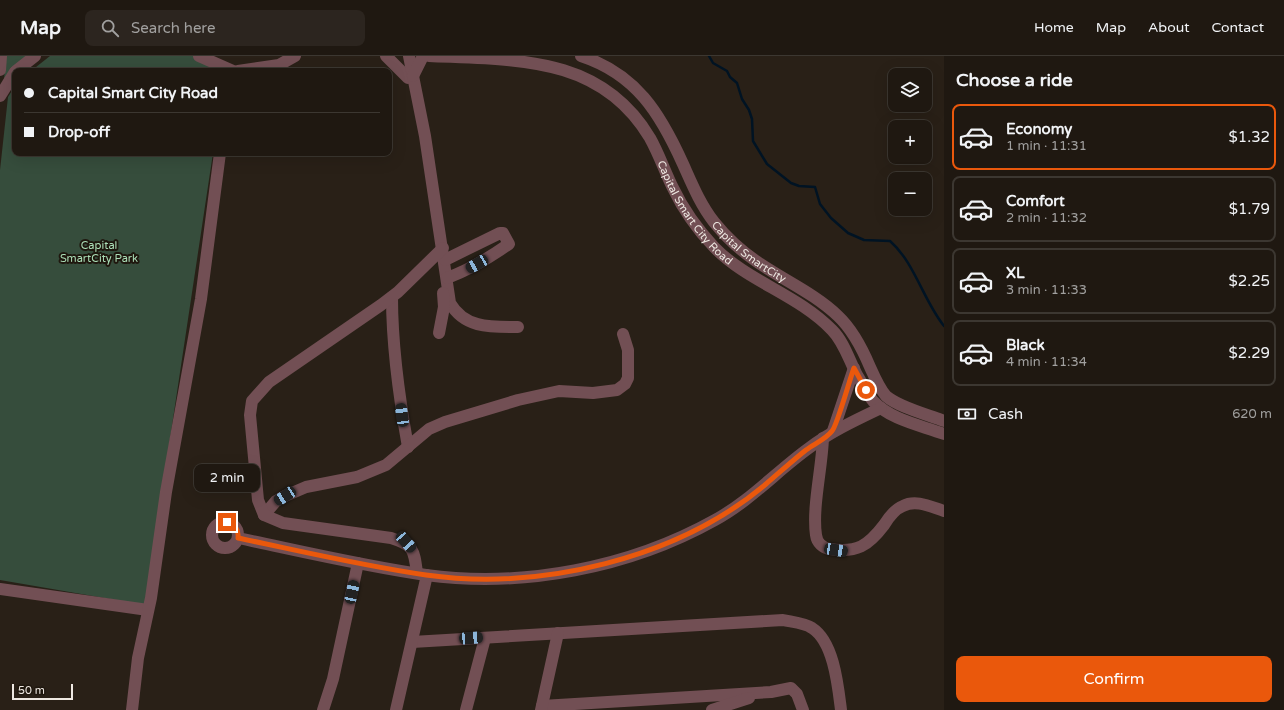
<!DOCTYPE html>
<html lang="en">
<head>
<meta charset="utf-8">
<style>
	body { margin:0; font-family:"Varela Round",sans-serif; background:#2c251f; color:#f1f3f6; height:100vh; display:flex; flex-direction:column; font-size:15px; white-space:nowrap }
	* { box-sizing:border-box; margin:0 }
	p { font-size:13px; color:#a1a09f }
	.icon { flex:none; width:22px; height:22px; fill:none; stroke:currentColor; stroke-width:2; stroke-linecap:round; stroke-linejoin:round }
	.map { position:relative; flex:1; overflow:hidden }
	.side { display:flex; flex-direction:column; background:#1f1811; width:340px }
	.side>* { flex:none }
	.top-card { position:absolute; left:12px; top:12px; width:380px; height:88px; border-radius:8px; box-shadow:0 4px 16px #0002,0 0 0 1px #3c3731; display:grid; align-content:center; height:88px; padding:0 12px; background:#1f1811 }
	.tools { position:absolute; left:888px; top:12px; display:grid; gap:8px }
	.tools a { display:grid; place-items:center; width:44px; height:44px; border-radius:8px; background:#1f1811; box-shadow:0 4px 16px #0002,0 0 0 1px #3c3731; font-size:20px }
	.scale { position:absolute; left:12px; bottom:10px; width:61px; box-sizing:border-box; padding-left:4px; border:2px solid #eee8e2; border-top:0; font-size:11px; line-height:14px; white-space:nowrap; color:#eee8e2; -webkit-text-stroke:3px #1f170e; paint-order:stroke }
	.end { position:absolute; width:18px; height:18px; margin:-9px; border:5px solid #ea580c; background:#fff; box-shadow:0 0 0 2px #fff }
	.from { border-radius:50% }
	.bubble { position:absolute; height:28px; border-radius:8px; background:#1f1811; box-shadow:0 4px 16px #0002,0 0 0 1px #3c3731; font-size:13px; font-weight:600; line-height:28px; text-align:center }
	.car { position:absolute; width:12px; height:24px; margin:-12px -6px; border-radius:5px; box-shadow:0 0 3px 1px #0007; background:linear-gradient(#222 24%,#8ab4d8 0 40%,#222 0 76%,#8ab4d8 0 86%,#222 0) }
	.top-card b { display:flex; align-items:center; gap:14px; height:38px; font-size:15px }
	.top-card b+b { border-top:1px solid #3c3731 }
	.top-card i { width:10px; height:10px; background:#f1f3f6 }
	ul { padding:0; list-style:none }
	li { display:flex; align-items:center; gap:12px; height:66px; margin:0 8px 6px; padding:0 4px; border:2px solid #3c3731; border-radius:8px }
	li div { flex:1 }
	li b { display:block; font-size:15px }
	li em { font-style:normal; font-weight:600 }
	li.active { border-color:#ea580c }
	li>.icon { width:36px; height:36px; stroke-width:1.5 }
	h2 { padding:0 12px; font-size:18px; line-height:48px }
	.pay { display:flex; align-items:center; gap:10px; height:44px; padding:0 12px; font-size:15px }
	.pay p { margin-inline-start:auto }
	.cta { display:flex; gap:8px; margin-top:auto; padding:8px 12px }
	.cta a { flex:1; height:46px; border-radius:8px; background:#ea580c; color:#fff; font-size:16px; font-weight:600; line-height:46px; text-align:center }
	header { display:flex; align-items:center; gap:24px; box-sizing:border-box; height:56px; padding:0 20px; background:#1f1811; border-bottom:1px solid #3c3731 }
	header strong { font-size:19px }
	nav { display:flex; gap:22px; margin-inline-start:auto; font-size:14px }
	.search { width:280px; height:36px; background:#2c251f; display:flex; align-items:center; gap:10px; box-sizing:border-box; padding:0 14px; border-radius:8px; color:#a1a09f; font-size:15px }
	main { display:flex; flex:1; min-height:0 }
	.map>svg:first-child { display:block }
	.green { fill:#364d3c }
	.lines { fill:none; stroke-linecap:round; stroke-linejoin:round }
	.stream { stroke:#001323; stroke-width:2.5 }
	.minor { stroke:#724f54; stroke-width:12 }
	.route { stroke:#ea580c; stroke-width:5 }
	.labels { text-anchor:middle; stroke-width:4; stroke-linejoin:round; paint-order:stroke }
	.street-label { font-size:11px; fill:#eee8e2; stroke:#1f170e }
	.park-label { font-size:11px; fill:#acdfb8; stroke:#1f170e }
</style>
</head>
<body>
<header>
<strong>Map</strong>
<div class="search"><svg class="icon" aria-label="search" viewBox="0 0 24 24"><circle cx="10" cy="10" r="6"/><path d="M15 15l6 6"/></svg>Search here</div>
<nav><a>Home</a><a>Map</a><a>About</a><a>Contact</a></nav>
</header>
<main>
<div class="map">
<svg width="944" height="654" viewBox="0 0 944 654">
	<rect width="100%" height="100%" fill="#292017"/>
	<path class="green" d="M6,0h28l-30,24z
		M50,0h144l28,15h-191z
		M15,30v67h198l-68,452 -145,-25v-410l8,-73z"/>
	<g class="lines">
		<path class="stream" d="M709,0l4,7 14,8 3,6 7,6 5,16 7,11 3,9 1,22 14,23 24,19 8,3 16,1 5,17 11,14 17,15 16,7 26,1c25,22 33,59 54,85"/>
		<g class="minor">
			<path d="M199,0l34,15"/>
			<path d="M386,0l22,22"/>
			<path d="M409,0l16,80 25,167c15,26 42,24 68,24"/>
			<path id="s1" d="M429,0c89,4 172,0 221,82 9,16 15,34 23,50 10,21 25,42 41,59 34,35 83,47 118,83 12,12 17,30 25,45 5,8 10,18 16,26 18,19 47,24 71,33"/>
			<path id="s2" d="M581,0c55,18 79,57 102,108 9,20 17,40 31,58 12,15 26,28 42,39 27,19 58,32 82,55 15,14 24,32 32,51 4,9 9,21 16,29 12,11 43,19 58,25"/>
			<path d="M0,14l1,-14"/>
			<path d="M16,15l19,-15"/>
			<path d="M238,15l41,-6 16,-9"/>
			<path d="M413,20l10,-20"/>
			<path d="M0,40l15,-24"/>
			<path d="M445,204l55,-27h3l6,11c-20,14 -40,26 -62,34"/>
			<path d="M392,241c0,51 7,100 16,150"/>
			<path d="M439,277l5,-26 -1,-14"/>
			<path d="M833,375l21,-63"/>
			<path d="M823,382c-1,30 -11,70 -7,97 1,8 7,13 14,14 27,4 38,-3 54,-24 5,-8 11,-16 19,-19 13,-7 28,1 41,5"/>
			<path d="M264,459l12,-14 9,-5 21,-9 51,-10 29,-12 43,-36 16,-7 73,-22 41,-9 34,2 24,-3 8,-6 3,-6v-28l-5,-16"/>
			<circle cx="225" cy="479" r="13"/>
			<path d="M238,482c62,13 125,28 188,37 97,13 203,-7 289,-55 35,-19 62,-49 94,-72 23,-17 47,-28 72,-40"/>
			<path d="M417,517c-3,-23 -3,-28 -26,-35l-108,-15 -19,-8 -6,-15 -8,-85 2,-14 17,-19 112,-77 17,-13 45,-44"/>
			<path d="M0,533l148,21"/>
			<path d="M412,586l371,-22c9,2 22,3 29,8 22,14 26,58 29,82"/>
			<path d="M542,650l229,-14 20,-4 6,6 6,16"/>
			<path d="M132,654l6,-52 13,-60 15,-106 35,-193 19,-146"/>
			<path d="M323,654l10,-31 25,-116"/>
			<path d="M396,654l31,-135"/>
			<path d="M466,654l19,-72"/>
			<path d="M541,654l17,-77"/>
			<path d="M712,654l37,-12"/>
		</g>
	</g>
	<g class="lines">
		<path class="route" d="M227,466c8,3 12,7 11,16 62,13 125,28 188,37 114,16 251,-16 340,-91 13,-11 26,-23 40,-34 8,-6 20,-11 26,-19 5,-5 18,-53 22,-63l12,22"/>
	</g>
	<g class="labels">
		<g class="street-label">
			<text dy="4" stroke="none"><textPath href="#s1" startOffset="336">Capital Smart City Road</textPath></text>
			<text dy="4" stroke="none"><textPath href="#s2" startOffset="266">Capital SmartCity</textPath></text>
		</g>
		<g class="park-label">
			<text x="99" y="193">Capital<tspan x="99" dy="13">SmartCity Park</tspan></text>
		</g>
	</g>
</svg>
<div class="tools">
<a><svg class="icon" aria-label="layers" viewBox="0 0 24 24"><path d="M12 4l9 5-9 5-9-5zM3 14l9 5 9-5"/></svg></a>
<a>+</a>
<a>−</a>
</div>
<div class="scale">50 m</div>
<i class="end from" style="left:866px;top:334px"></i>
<i class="end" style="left:227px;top:466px"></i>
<div class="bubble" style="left:194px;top:408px;width:66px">2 min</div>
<i class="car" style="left:477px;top:208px;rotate:240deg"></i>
<i class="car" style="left:402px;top:359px;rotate:352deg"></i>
<i class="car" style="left:285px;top:440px;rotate:237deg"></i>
<i class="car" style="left:406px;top:486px;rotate:138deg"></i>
<i class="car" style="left:836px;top:494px;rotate:99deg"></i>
<i class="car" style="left:352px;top:536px;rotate:12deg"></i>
<i class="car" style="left:471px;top:582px;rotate:86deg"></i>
<div class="top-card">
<b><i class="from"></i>Capital Smart City Road</b>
<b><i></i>Drop-off</b>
</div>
</div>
<section class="side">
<h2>Choose a ride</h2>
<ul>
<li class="active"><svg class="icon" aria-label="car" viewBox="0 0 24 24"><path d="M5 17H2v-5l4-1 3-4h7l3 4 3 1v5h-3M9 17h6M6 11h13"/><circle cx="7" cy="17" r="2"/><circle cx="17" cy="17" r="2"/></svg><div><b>Economy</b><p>1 min · 11:31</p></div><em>$1.32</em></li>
<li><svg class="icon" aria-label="car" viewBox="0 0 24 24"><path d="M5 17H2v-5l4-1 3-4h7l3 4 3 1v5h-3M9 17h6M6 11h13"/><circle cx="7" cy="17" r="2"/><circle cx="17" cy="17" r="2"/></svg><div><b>Comfort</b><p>2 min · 11:32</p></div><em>$1.79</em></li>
<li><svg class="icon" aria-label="car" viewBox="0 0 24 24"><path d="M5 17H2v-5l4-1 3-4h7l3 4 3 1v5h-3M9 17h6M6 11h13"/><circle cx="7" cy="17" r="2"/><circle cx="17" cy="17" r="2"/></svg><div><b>XL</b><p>3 min · 11:33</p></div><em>$2.25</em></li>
<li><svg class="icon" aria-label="car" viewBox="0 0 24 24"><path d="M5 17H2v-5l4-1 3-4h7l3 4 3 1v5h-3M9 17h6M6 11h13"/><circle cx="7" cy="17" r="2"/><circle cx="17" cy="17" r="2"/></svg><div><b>Black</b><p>4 min · 11:34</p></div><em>$2.29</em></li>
</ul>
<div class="pay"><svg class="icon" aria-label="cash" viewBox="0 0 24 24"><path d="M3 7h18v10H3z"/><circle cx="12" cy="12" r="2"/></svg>Cash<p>620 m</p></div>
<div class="cta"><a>Confirm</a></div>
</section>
</main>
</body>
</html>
